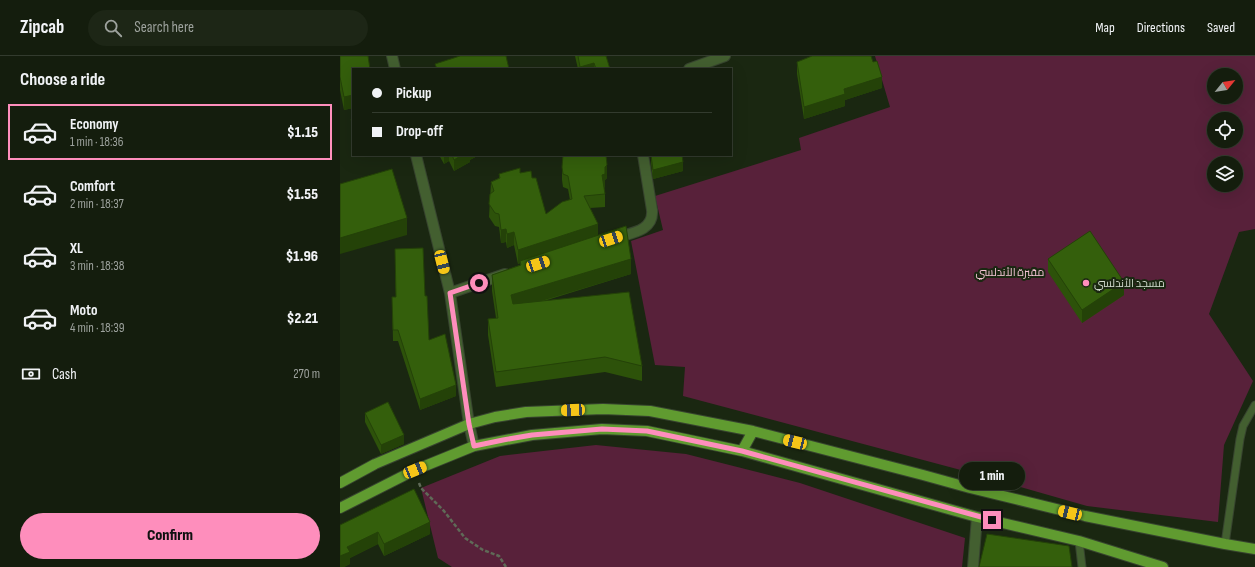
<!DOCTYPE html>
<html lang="en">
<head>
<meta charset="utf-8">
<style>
	body { margin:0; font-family:"Sofia Sans Condensed",Cairo,sans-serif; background:#1d2616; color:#f1f3f6; height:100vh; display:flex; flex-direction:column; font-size:15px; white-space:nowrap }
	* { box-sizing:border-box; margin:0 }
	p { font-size:13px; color:#9da29d }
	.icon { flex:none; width:22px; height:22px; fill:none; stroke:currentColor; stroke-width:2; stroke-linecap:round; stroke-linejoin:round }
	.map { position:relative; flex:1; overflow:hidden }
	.side { display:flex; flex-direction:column; background:#141d0d; width:340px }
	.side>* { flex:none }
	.hud { position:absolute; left:12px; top:12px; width:380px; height:88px; border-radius:0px; box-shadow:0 4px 16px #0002,0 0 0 1px #333b2e; display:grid; align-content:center; height:88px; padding:0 20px; background:#141d0d }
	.needle { width:26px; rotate:60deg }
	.controls { position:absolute; left:867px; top:12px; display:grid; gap:8px }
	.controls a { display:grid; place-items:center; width:36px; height:36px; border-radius:50%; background:#141d0d; box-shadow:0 4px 16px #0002,0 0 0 1px #333b2e; font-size:20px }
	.end { position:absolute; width:18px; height:18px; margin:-9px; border:5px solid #fe8ebc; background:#111; box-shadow:0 0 0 2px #111 }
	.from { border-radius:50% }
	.bubble { position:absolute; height:28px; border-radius:14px; background:#141d0d; box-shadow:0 4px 16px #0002,0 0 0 1px #333b2e; font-size:13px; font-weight:800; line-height:28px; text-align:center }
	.car { position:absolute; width:12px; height:24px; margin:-12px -6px; border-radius:5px; box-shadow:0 0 3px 1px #0007; background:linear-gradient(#f5c518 24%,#345 0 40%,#f5c518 0 76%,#345 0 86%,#f5c518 0) }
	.hud b { display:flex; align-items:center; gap:14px; height:38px; font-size:15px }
	.hud b+b { border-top:1px solid #333b2e }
	.hud i { width:10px; height:10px; background:#f1f3f6 }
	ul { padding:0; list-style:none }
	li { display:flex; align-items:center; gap:12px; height:56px; margin:0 8px 6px; padding:0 12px; border:2px solid transparent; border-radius:0px }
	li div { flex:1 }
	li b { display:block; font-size:15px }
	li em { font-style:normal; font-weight:800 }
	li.selected { border-color:#fe8ebc }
	li>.icon { width:36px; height:36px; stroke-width:1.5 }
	h2 { padding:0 20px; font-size:18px; line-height:48px }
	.pay { display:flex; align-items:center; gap:10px; height:44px; padding:0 20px; font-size:15px }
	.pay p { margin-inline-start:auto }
	.button { display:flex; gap:8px; margin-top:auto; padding:8px 20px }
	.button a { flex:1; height:46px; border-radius:24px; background:#fe8ebc; color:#111; font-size:16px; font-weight:800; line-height:46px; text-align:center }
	header { display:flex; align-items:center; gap:24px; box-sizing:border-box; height:56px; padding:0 20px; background:#141d0d; border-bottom:1px solid #333b2e }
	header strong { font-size:19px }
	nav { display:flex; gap:22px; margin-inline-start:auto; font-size:14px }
	.search { width:280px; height:36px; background:#1d2616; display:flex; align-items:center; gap:10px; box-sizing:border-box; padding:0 14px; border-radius:22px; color:#9da29d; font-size:15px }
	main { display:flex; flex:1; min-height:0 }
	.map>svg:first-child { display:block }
	.green { fill:#58213a; fill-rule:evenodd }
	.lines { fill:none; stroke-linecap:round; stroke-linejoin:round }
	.lane-casing { stroke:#37442f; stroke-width:9 }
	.street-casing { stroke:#37442f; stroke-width:12 }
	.primary-casing { stroke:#37442f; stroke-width:12 }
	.path { stroke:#5f6a57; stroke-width:2.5; stroke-dasharray:4 2; stroke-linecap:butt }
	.lane { stroke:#435f30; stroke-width:7 }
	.street { stroke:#435f30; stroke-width:10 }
	.primary { stroke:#609b30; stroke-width:10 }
	.wall { fill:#2d520a }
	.shaded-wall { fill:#244208 }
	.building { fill:#345f0c; stroke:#244208 }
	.route { stroke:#fe8ebc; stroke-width:5 }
	.poi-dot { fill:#fe8ebc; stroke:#1a2711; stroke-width:1.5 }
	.labels { text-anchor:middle; stroke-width:4; stroke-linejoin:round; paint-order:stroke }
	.park-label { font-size:11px; fill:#f3c3d4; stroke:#1a2711 }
	.poi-label { font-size:11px; fill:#d1dacc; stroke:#1a2711; text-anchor:start }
</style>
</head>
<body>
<header>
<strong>Zipcab</strong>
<div class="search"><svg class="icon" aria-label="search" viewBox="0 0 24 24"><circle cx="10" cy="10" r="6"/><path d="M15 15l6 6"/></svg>Search here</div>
<nav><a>Map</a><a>Directions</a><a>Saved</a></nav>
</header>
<main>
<section class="side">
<h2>Choose a ride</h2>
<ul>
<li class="selected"><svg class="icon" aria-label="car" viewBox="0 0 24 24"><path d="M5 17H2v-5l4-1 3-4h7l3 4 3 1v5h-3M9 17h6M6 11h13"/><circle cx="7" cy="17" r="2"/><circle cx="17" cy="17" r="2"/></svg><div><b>Economy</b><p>1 min · 18:36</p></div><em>$1.15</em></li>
<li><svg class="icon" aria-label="car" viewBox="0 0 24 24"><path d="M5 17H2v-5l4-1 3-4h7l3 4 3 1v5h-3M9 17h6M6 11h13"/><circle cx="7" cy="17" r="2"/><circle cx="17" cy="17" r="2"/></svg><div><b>Comfort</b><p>2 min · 18:37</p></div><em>$1.55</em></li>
<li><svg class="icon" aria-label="car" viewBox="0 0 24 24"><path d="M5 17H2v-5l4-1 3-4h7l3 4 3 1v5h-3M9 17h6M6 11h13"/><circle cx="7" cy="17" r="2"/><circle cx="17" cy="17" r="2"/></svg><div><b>XL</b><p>3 min · 18:38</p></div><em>$1.96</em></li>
<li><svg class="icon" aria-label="car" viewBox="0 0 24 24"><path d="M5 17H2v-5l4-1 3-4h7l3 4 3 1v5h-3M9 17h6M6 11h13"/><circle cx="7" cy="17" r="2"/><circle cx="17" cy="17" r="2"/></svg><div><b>Moto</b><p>4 min · 18:39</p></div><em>$2.21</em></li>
</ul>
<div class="pay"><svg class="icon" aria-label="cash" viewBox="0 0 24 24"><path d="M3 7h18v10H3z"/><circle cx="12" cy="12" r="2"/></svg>Cash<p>270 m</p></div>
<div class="button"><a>Confirm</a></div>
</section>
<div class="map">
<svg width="915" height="511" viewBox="0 0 915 511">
	<rect width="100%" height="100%" fill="#1a2711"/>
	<path class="green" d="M535,0h380v173l-16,3 -30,82 44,67 -29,64 -6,77 -131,-16 -115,-33 -289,-77 2,-29 -30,-2 -24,-124 32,-11 -8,-34 146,-46 -2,-12 91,-31zM874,19h22v22h-22zM874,63h22v22h-22zM874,107h22v22h-22z
		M256,389l90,9 114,29 165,55 -3,29h-510l-14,-9 -17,-70 79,-32z"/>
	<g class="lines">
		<defs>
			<path id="lane" d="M739,485l3,26
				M885,488l15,-105 3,-13 12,-21"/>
			<path id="street" d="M52,0l3,13
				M349,13l36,-13
				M76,99l34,138 19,131 5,22
				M275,182c16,-5 39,-7 37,-28l-9,-55
				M110,237l55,-19
				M633,511l4,-50"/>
			<path id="primary" d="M402,395l11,-20
				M0,427l35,-19 94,-40 26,-7 31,-5 77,-3 47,2 103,20 170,44 47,13 115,28 140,28 30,5
				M0,452l75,-38 59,-24 58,-11 70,-6 45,2 95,20 235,66 102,24 84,26"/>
		</defs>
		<use href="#lane" class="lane-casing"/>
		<use href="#street" class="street-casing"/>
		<use href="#primary" class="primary-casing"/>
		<path class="path" d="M79,427l2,5 23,23 21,27 18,12 16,6 7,11"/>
		<use href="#lane" class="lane"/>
		<use href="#street" class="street"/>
		<use href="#primary" class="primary"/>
	</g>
	<path class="wall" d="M0,0l13,13v39l-9,2 -4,-20z
		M235,0h31l4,13h-32z
		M457,6l85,26 -37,12v6l-41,13 -7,-45z
		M11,63h2v18l-2,-8z
		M99,99h40l-9,5v2l-16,9 -5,-10 -5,3z
		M266,99l1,23 -2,2v7l-1,1 1,6v13l-15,1 8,27 33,39 -87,27 98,65v15l-37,-9 -109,15 -8,-52v-16l8,-1 -4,-27v-16l28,-10v-2l-2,1 -4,-19 -7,3 -1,-6 -5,1 -2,-16 -4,-1 -6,-9 2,-35 8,-4v-4l21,-1 12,5 14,36 24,-14 -2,-11 -5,-2 -1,-7v-13z
		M311,99l32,16 -30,8 -2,-16z
		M55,193l30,47 4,44 27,56 -36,14 -22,-69h-5l-1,-44h4z
		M708,203l76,36 -42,28 -34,-51z
		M25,357l39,31 -23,10 -16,-32z
		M0,469l90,9 -46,22 -6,-12 -28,14v6l-6,3h-4z"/>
	<path class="shaded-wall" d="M254,7v6h-14v-2z
		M542,21v11l-37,12v6l-41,13v-12l40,-18z
		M13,39v13l-9,2v-13z
		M104,99h5v6l-5,3z
		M122,99h17l-9,5v2l-16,9v-11z
		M343,106v9l-30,8v-9z
		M267,109v13l-2,2v7l-3,1v-13l3,-8z
		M67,162v17l-67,19v-16z
		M258,168v13l-80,27v-14z
		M166,173v13l-5,1v-13z
		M174,176v13l-7,3v-14z
		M291,203v15l-120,36v-15z
		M784,226v13l-42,28v-13z
		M116,329v11l-36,14v-11z
		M64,379v9l-23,10v-9z
		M90,466v12l-46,22v-12z
		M38,476v12l-28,14v6l-6,3h-4v-11l7,-9z"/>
	<path class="building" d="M0,0h28l2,13h-17v26l-9,2 -4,-20z
		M120,0h46l3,13h-72l-2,-5z
		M238,0h28l4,13h-14l-2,-6 -14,4z
		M472,0h59l2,6 4,-1 5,16 -38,12 1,5 -41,13 -7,-45z
		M11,63h2v9z
		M112,99h10l-8,5z
		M223,99h43l1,10 -2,2v7l-3,1 3,19 -21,2 14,28 -80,26 -4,-18 -7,2 -1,-5 -5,1 -2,-16 -4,-1 -6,-9 1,-10 4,-3 -3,-9 9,-4 -1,-4 21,-6v5l11,-2 1,7h4l10,36 16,-12 10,-3 -4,-23 -5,-2 -1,-7z
		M311,99h31l1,7 -30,8z
		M52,113l15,49 -67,20v-54z
		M286,170l5,33 -120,36 2,9 116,-12 13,74 -37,-9 -109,15 -8,-53 10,-1 -6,-43 29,-10 -1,-4z
		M750,175l34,51 -42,28 -34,-51z
		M83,192l2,48h2l2,44 16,-6 11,51 -36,14 -22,-69h-5l-1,-33h4l-1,-48z
		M48,346l16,33 -23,10 -16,-32z
		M74,433l16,33 -46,22 -6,-12 -31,15 3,5 -10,4v-31z
		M647,478l82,12 3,21h-93z"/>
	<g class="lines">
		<path class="route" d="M139,227l-29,10 19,131 5,22 29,-6 29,-5 70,-6 45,2 95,20 250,69"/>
	</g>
	<circle class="poi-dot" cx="746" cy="227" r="4"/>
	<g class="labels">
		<g class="park-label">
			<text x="670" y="220">مقبرة الأندلسي</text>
		</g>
		<g class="poi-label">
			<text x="754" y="231">مسجد الأندلسي</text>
		</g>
	</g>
</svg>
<div class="controls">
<a><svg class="needle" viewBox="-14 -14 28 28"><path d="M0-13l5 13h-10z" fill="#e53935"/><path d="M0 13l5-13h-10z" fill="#9da29d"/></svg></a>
<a><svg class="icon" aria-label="locate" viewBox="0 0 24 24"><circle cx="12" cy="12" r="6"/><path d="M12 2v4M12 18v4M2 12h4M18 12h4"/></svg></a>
<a><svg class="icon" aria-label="layers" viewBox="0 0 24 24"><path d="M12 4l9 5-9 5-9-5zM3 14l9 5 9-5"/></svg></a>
</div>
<i class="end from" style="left:139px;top:227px"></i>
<i class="end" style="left:652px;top:464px"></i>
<div class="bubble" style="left:619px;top:406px;width:66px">1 min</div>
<i class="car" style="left:271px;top:183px;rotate:72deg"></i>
<i class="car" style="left:102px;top:206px;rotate:166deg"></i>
<i class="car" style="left:198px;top:208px;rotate:72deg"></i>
<i class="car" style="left:233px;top:354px;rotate:267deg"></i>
<i class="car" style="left:455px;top:386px;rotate:284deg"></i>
<i class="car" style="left:75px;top:414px;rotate:68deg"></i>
<i class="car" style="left:730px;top:457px;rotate:284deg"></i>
<div class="hud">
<b><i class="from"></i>Pickup</b>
<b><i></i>Drop-off</b>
</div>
</div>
</main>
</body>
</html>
